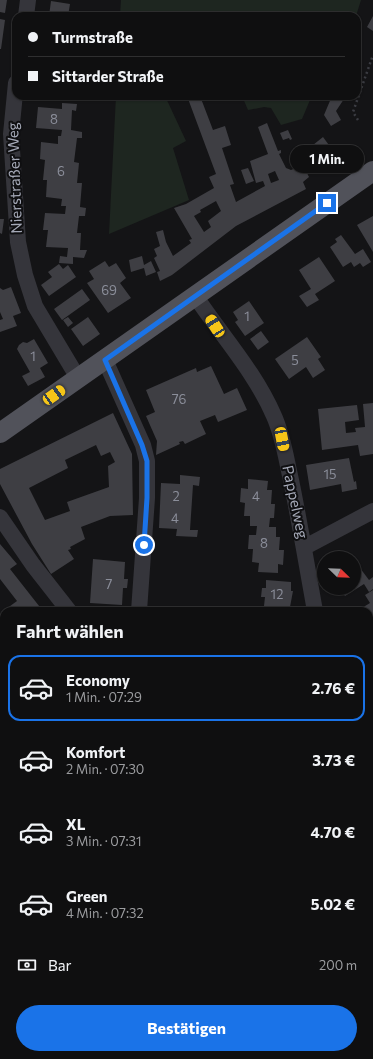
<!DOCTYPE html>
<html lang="de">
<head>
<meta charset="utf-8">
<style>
	body { margin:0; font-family:Commissioner,sans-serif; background:#181819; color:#f1f3f6; height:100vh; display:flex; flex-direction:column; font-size:15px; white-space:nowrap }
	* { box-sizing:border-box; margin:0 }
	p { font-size:13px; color:#9b9c9f }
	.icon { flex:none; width:22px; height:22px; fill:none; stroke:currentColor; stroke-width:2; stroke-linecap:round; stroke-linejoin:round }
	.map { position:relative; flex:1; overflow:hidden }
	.drawer { position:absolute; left:0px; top:607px; width:373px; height:452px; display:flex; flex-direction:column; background:#0f0f10; border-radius:12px 12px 0 0; box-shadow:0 1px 3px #0004,0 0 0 1px #2f2f30 }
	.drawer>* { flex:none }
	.top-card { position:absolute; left:12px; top:12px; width:349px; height:88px; border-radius:12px; box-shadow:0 1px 3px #0004,0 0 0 1px #2f2f30; display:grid; align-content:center; height:88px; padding:0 16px; background:#0f0f10 }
	.needle { width:26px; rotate:113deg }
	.fabs { position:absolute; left:317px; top:551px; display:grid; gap:8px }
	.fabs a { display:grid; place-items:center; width:44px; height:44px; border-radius:50%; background:#0f0f10; box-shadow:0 1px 3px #0004,0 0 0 1px #2f2f30; font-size:20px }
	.end { position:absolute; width:18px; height:18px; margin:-9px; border:5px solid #1a73e8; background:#fff; box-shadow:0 0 0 2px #fff }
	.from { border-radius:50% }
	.bubble { position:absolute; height:28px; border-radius:14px; background:#0f0f10; box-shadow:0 1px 3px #0004,0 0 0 1px #2f2f30; font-size:13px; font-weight:700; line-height:28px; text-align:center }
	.car { position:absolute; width:12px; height:24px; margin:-12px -6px; border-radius:5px; box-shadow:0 0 3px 1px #0007; background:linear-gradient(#f5c518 24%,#345 0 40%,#f5c518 0 76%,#345 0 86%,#f5c518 0) }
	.top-card b { display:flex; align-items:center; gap:14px; height:38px; font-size:15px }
	.top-card b+b { border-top:1px solid #2f2f30 }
	.top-card i { width:10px; height:10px; background:#f1f3f6 }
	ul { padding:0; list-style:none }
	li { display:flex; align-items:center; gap:12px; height:66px; margin:0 8px 6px; padding:0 8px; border:2px solid transparent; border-radius:12px }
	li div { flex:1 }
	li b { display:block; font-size:15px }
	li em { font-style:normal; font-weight:700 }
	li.active { border-color:#1a73e8 }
	li>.icon { width:36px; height:36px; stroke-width:1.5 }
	h2 { padding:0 16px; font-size:18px; line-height:48px }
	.pay { display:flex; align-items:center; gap:10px; height:44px; padding:0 16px; font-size:15px }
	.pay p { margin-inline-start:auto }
	.cta { display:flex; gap:8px; margin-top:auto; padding:8px 16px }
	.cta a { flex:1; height:46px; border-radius:24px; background:#1a73e8; color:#fff; font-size:16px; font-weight:700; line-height:46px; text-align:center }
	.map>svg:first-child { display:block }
	.green { fill:#1e2620 }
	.building { fill:#3e3e43; fill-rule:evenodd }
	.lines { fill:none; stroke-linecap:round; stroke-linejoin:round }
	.path { stroke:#3b3c42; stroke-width:2.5; stroke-dasharray:2 3; stroke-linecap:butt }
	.minor { stroke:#35353b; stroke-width:16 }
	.major { stroke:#51525a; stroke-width:20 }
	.route { stroke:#1a73e8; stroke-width:5 }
	.labels { text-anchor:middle; stroke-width:4; stroke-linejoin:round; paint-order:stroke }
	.number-label { font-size:13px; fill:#8b8e9a }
	.street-label { font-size:15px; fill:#a5a9b7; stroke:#0f0f11 }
</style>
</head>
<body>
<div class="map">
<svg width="373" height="1059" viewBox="0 0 373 1059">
	<rect width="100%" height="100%" fill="#141416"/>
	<path class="green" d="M121,0h240l-5,16h-236z
		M116,96h49l21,45 -13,7 16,52 -80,34z
		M242,96h73l-5,4 -8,19 -21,6 -10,-17 -7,-1 -16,3z
		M54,1055h28l1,4h-31z"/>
	<path class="building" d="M0,0h7l-2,13 -5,-1z
		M51,1l19,3 -2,12h-19z
		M373,16v15l-6,-4z
		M0,19l5,1 -4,29h-1z
		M187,96h13l13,34 12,-4 6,19 -9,3 12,36 -4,1 6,17 29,-16 -2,-5 -7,2 -6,-22 18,-7 -10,-27 9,-4 11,28 3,-1v3l-2,1 7,14 5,2 12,-5 6,12 -6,5 3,7 -70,37 -64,49 -12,6 -3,-9 3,-1 -6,-13 3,-2 -3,-7 6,-3 -4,-14 7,-2 3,12 7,14 18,-13 -2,-3 3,-1 -18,-31 12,-4 28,-16 -5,-11 7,-3zM275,171l4,9 -8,3 -3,-9zM216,201l5,10 -13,10 3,6 -7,5 -10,-16 7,-4 -1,-2z
		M332,96h14l-10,15 5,9 -10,6 -7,-11z
		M62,103l15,1 -1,7 -4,-1 -1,20 11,2v6h-5l-3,24 5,1 -2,20h5l-2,24 6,1 -1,8h-6l-2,17h4l-1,17h7l-3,8 -11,-1v7l-14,-1 1,-7 7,1 1,-9 -22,-1 2,-17h-5l2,-17 20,1 1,-8h-5l1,-7 -16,-2 1,-17h-4l2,-20 -5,-1 1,-17 17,2v-8h3l1,-6 -26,-2 2,-21 24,2z
		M288,130l4,9 -2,1 -1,-2 -6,2 -3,-7z
		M323,137l14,19 -15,11 -14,-18z
		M248,168l6,13 -8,3 -5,-14z
		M373,216v36l-16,-27z
		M0,219h4l-2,15 -2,-1z
		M341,235l14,19 8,-5 8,13 -8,5 -3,-4 -6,4 -3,-5 -8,5 -13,-20 7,-5 -2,-3z
		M142,256l2,9 7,-4 5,11 -10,4 -2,-8 -13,4 -2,-12z
		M319,257l16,24 -20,13 4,6 -12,7 -8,-11 12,-7 -12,-19z
		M105,261l4,6 7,-4 10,15 -6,5 11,15 -23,15 -21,-30 7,-4 -5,-8z
		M59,264l4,5 5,-4 8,12 -27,19 -8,-11 11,-8 -4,-5z
		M11,287l10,26 -8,3 4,10 -17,6v-12l3,-1 -3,-7v-24l3,2z
		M82,289l8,11 -28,20 -8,-11z
		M249,301l15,22 -19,13 -10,-14 3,-2 -5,-8z
		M68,317l5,6 -5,4 -5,-7z
		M88,317l12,17 -17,12 -12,-17z
		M261,331l8,11 -11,8 -8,-11z
		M307,337l14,20 -3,2 7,11 -12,8 -7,-11 -17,12 -14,-20z
		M34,339l14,24 -8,5 5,9 -17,9 -6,-10 8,-4 -13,-23 2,-4 4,-3 4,1z
		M211,366l13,28 13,-6 10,22 -29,12 -3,-7 -15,6 6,13 -21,10 -2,-3 -4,1 1,2 -24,11 1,-14 -11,-25 9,-4 -9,-22 50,-22 1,4z
		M373,403v51l-13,2 -2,-11 -36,5 -4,-41 39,-4 2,15 -14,2 1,11 10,-1 -1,-4 10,-1 -2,-23z
		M113,413l19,41 1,61 -23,1 -29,11 4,12 -15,8 1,2 -3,1 6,9 -23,15 -19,-30 -32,-60v-15zM96,445l5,11 9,-4 5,10 -7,4 1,21 -42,15 3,9 -25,9 -16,-32 39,-20 -3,-8z
		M349,458l5,24 2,-1 1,8 -15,3 -1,-8 -31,6 -4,-25z
		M180,475l20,2 -1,9 -6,-1 -3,45h8l-1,7 -21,-1 1,-7 -18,-1 2,-45 19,1z
		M248,479l20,2 -1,9h5l-1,14h4l-1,14h-4l-1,9h7v10h4l-1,13h5l-1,15 -5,-1v9l-20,-1 1,-9 -7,-1 1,-13h-5l1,-14h7l1,-9h-7v-10h-6l1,-13 -5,-1 1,-14 7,1z
		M0,544l17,20 -7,5 33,42h-36l-1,-2 11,-8 -17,-22z
		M93,559l32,3 -1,17h4l-1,9h-4l-1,17 -32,-2z
		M354,560l15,20 4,-3v12l-4,3 -5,-8 -19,12 -6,-8h15z
		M266,580l25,2v9h2l-3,16 2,1v3h-20v-5h-8l1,-9h-4l1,-9h4z
		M373,590v33l-4,2v-14h-12l13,-8 -5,-8z
		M373,647v49l-4,-6v-41z
		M4,757v28l-4,-2v-16z
		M369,797h4v21h-4z
		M0,846l4,1 -4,13z
		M369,846h4v21h-4z
		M369,933l4,1v27h-4z
		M4,989v22l-4,-3v-13z
		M373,1018v16l-4,3v-15z
		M102,1055h27l1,4h-27z
		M184,1055h14l1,4h-13z
		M226,1055h16l-9,4h-5z
		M324,1055h24l4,4h-24z
		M356,1055h9l2,3 -8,1z"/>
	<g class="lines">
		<path class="path" d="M358,120l-5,-8 20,-57"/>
		<path class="minor" d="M26,16l2,-16
			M16,83l-5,51 7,108 7,33 10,31 43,72
			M196,297c26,39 59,75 78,119 9,20 12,42 17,64 9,44 16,87 24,131
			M105,360l38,85 4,16v37l-8,113
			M0,517l33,48 36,46
			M305,547l68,-36
			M369,641l4,-2
			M369,776l4,1
			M369,988l4,-5
			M87,1055l1,4
			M43,1059l2,-4
			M263,1059l7,-4"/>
		<path class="major" d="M0,433l373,-262"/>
	</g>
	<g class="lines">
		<path class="route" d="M144,545l3,-47v-37l-5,-16 -37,-85 222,-157"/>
	</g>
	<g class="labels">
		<g class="number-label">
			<text x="54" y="124">8</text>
			<text x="61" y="176">6</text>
			<text x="109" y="295">69</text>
			<text x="247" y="321">1</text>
			<text x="33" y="361">1</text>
			<text x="295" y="365">5</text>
			<text x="179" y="404">76</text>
			<text x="330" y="479">15</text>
			<text x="176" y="501">2</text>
			<text x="256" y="501">4</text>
			<text x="175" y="523">4</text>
			<text x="264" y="548">8</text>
			<text x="109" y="589">7</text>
			<text x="277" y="599">12</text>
		</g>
		<g class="street-label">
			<text transform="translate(15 178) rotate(-92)" y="5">Nierstraßer Weg</text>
			<text transform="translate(295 502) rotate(78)" y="5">Pappelweg</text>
		</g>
	</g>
</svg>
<div class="fabs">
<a><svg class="needle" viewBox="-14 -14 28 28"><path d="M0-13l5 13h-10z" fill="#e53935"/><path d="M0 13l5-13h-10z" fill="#9b9c9f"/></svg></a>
</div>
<i class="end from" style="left:144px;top:545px"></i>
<i class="end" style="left:327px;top:203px"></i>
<div class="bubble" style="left:290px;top:145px;width:74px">1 Min.</div>
<i class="car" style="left:215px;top:326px;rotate:327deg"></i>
<i class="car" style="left:54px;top:395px;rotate:55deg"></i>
<i class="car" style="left:282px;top:439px;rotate:169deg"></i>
<div class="top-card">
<b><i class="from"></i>Turmstraße</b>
<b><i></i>Sittarder Straße</b>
</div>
<section class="drawer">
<h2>Fahrt wählen</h2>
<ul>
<li class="active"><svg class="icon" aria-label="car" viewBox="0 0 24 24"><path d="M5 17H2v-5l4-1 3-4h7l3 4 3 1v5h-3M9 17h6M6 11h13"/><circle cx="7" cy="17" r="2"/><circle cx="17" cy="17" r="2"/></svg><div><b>Economy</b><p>1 Min. · 07:29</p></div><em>2.76 €</em></li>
<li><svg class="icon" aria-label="car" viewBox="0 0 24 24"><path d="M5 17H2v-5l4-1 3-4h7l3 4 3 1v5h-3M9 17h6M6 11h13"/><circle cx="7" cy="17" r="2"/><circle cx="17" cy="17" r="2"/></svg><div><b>Komfort</b><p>2 Min. · 07:30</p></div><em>3.73 €</em></li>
<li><svg class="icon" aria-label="car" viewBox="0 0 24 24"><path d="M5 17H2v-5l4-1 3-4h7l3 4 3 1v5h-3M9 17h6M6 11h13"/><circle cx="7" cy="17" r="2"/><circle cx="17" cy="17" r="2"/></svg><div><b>XL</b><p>3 Min. · 07:31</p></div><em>4.70 €</em></li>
<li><svg class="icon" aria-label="car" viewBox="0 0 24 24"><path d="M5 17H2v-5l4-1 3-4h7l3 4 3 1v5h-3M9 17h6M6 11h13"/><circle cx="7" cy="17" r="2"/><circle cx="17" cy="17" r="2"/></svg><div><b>Green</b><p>4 Min. · 07:32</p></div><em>5.02 €</em></li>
</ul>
<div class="pay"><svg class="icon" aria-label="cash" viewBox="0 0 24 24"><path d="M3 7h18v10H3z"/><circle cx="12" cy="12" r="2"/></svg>Bar<p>200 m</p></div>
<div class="cta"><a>Bestätigen</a></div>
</section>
</div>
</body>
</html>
